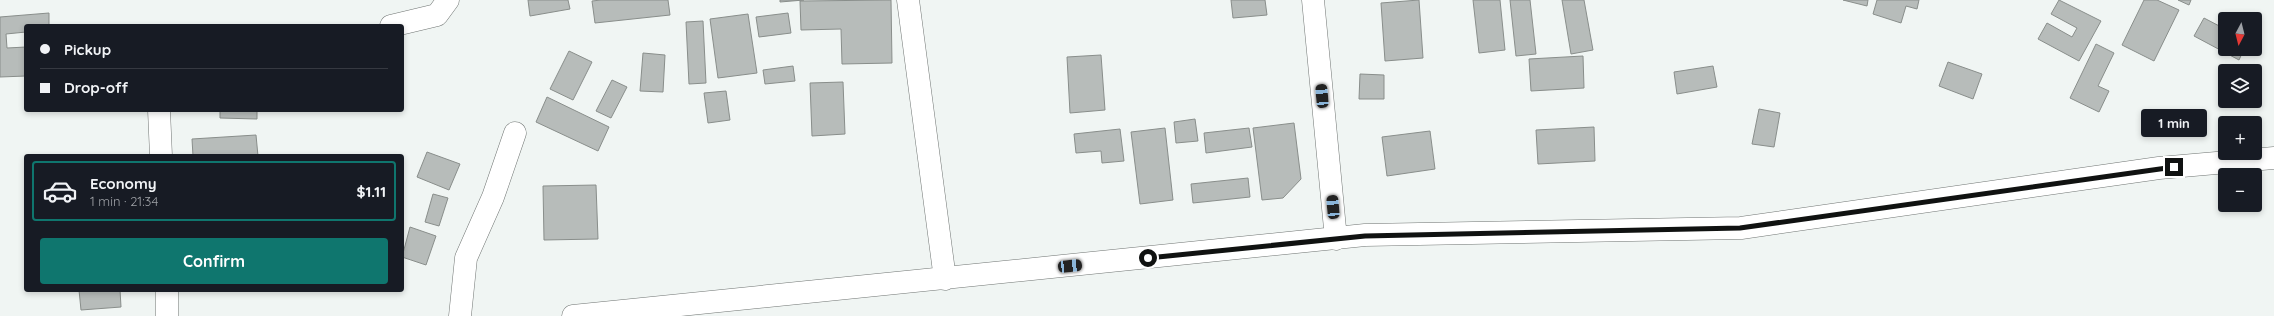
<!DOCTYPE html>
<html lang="en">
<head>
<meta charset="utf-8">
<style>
	body { margin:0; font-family:Quicksand,sans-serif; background:#20242c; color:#f1f3f6; height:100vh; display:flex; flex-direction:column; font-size:15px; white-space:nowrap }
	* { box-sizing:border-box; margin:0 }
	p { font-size:13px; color:#9ea1a6 }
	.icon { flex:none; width:22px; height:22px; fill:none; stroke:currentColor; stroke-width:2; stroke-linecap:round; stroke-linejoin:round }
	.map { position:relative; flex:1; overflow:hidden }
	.side { position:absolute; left:24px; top:154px; width:380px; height:138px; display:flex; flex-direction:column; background:#171b24; border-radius:4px; box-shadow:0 2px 6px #0003 }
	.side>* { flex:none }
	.hud { position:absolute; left:24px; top:24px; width:380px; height:88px; border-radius:4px; box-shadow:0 2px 6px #0003; display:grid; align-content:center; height:88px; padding:0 16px; background:#171b24 }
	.needle { width:26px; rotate:187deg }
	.tools { position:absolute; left:2218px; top:12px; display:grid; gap:8px }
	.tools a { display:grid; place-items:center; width:44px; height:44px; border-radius:4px; background:#171b24; box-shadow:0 2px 6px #0003; font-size:20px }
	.end { position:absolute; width:18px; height:18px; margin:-9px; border:5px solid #101211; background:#fff; box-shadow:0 0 0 2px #fff }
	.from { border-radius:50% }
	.bubble { position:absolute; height:28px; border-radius:4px; background:#171b24; box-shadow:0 2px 6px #0003; font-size:13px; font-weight:800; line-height:28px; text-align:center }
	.car { position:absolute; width:12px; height:24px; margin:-12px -6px; border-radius:5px; box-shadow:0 0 3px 1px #0007; background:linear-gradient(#222 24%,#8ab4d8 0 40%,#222 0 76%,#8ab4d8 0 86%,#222 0) }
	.hud b { display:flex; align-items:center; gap:14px; height:38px; font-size:15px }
	.hud b+b { border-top:1px solid #363941 }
	.hud i { width:10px; height:10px; background:#f1f3f6 }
	ul { padding:7px 0 0; list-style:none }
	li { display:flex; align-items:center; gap:12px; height:60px; margin:0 8px 6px; padding:0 8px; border:2px solid transparent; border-radius:4px }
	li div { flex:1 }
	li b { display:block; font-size:15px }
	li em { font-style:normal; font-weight:800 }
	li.current { border-color:#0f766e }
	li>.icon { width:36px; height:36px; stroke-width:1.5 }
	.cta { display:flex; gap:8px; margin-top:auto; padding:8px 16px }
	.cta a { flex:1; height:46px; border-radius:4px; background:#0f766e; color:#fff; font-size:16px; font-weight:800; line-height:46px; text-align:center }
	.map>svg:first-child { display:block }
	.building { fill:#b7bcba; stroke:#898e8b }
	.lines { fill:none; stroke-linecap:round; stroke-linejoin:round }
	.minor-casing { stroke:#707573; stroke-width:23 }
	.minor { stroke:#fff; stroke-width:22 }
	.route { stroke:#101211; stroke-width:5 }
</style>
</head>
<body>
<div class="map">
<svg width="2274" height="316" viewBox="0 0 2274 316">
	<rect width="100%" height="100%" fill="#f0f5f3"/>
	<path class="building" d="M528,0h40l2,9 -40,7z
		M601,0h67l2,15 -75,8 -3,-22z
		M780,0h24l-24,2z
		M891,0l1,63 -50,1 -1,-35 -40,1 -1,-29z
		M1231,0h34l2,15 -34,3z
		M1419,0l4,58 -38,3 -4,-58z
		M1473,0h27l5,50 -26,3z
		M1510,0h20l6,54 -20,2z
		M1562,0h22l9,50 -22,4z
		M1843,0h25l-1,6z
		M1877,0h42l-2,9 -11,-3 -5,17 -28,-9z
		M2059,0l42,21 -22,40 -41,-22 9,-16 25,14 5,-9 -26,-14z
		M2144,0h13l22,10 -25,51 -32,-16z
		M2178,0h13l-2,5z
		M49,13v13h-23v6l-20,2 1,14 19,-1v29l-26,1v-60z
		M788,13l3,20 -32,4 -3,-20z
		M748,14l9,59 -39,5 -8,-59z
		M2204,18l21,11v20h19l-5,11 -45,-24z
		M703,21l3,62 -17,1 -3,-62z
		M2096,44l18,9 -16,33 11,5 -10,21 -29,-14z
		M569,51l23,11 -19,38 -23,-11z
		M643,53l22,2 -2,37 -23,-1z
		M1101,55l4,55 -35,3 -3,-56z
		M1583,56l1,32 -53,3 -2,-32z
		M1948,62l34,12 -9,25 -34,-13z
		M793,66l2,15 -30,3 -2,-14z
		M1713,66l4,21 -40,7 -3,-22z
		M1360,74l24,1v24h-25z
		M612,80l15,7 -16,31 -15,-7z
		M843,82l2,52 -33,2 -2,-53z
		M726,91l4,29 -22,3 -4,-30z
		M547,97l62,30 -11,24 -62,-29z
		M1759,109l21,4 -6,34 -22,-3z
		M220,110h37v9l-37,-1z
		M1195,119l3,22 -22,2 -2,-21z
		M1294,123l7,56 -18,19 -21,2 -9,-72z
		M1594,127l1,34 -57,3 -2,-34z
		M1165,128l8,72 -33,4 -9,-72z
		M1249,128l3,19 -46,6 -2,-20z
		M1120,129l4,32 -22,2 -1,-12 -25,2 -2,-19z
		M1430,131l5,38 -48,7 -5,-39z
		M256,135l2,21h-65l-1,-17z
		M427,152l33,12 -11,26 -32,-13z
		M1248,178l2,19 -57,6 -2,-19z
		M596,185l2,54 -54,1 -1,-54z
		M433,194l15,4 -9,28 -14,-4z
		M410,227l26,9 -10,29 -24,-8z
		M79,290h41l1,17 -40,3z"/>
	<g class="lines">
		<defs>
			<path id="minor" d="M908,0l37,279
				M1313,0l23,239
				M391,26l46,-11 11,-15
				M159,110l2,46
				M167,290v26
				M460,316l6,-58 27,-61 22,-64
				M573,316l792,-81 376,-7 418,-60 115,-10"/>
		</defs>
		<use href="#minor" class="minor-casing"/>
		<use href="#minor" class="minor"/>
	</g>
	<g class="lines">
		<path class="route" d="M1148,258l217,-22 375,-8 434,-61"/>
	</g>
</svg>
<div class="tools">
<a><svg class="needle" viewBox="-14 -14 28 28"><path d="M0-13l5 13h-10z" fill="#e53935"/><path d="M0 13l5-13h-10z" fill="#9ea1a6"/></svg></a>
<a><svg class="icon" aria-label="layers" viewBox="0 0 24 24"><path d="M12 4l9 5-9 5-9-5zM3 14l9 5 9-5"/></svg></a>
<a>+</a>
<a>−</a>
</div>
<i class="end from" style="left:1148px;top:258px"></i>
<i class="end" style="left:2174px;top:167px"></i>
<div class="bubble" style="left:2141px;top:109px;width:66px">1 min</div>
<i class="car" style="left:1322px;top:96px;rotate:355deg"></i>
<i class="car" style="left:1333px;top:207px;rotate:355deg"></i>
<i class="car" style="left:1070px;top:266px;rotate:84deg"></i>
<div class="hud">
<b><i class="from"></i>Pickup</b>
<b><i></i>Drop-off</b>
</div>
<section class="side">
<ul>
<li class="current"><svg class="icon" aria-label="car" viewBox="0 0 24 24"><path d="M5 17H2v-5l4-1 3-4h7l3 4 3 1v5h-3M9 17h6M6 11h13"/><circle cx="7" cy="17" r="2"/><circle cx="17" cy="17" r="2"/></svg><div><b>Economy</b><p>1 min · 21:34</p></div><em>$1.11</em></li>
</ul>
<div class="cta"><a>Confirm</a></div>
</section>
</div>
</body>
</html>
